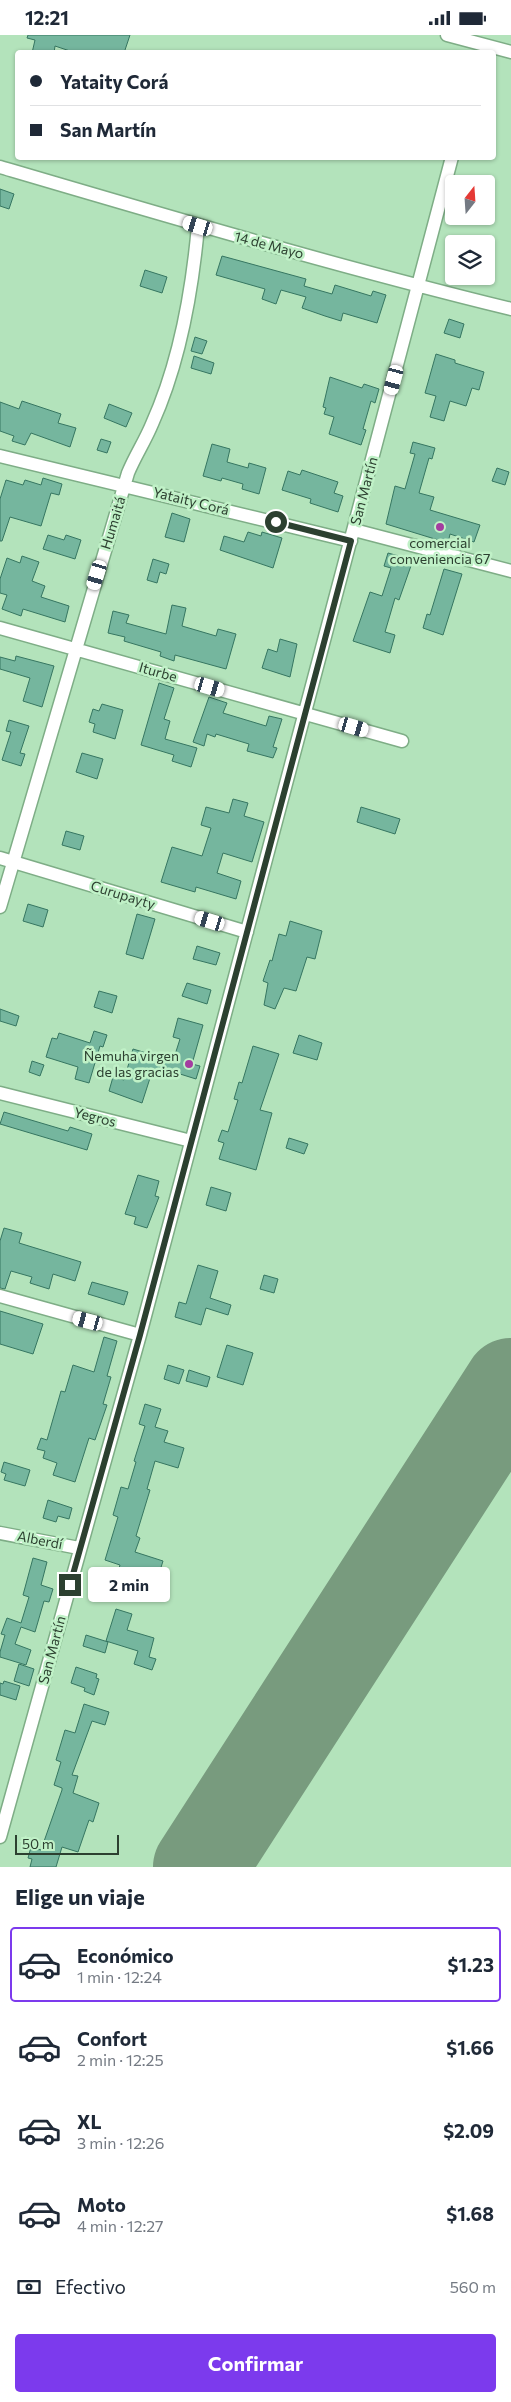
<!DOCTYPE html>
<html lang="es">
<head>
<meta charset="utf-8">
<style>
	body { margin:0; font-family:Commissioner,sans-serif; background:#f2f2f3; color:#1f2937; height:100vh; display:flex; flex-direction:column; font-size:19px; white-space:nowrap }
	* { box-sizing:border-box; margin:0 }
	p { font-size:16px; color:#747a83 }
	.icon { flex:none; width:28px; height:28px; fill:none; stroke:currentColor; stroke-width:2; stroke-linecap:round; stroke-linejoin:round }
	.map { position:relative; height:1832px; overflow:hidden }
	.drawer { display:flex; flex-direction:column; background:#fff; flex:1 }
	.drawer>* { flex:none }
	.banner { position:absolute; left:15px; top:15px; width:481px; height:110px; border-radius:5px; box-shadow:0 1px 4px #0004; display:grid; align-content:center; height:110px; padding:0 15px; background:#fff }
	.needle { width:32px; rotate:17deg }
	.controls { position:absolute; left:445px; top:140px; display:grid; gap:10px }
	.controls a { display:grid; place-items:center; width:50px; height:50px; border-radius:5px; background:#fff; box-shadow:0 1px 4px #0004; font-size:25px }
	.scale { position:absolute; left:15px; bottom:12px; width:104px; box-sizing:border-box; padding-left:5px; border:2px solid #2c4030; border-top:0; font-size:14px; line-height:18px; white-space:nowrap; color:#2c4030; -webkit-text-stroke:4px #c0f1c7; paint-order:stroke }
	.end { position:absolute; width:22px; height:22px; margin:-11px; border:6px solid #2c4030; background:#fff; box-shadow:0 0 0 2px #fff }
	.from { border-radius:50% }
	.bubble { position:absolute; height:35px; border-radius:5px; background:#fff; box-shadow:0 1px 4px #0004; font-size:16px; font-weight:700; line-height:35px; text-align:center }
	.car { position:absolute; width:15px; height:30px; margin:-15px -8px; border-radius:6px; box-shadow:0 0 4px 1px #0007; background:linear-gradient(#fff 24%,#345 0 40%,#fff 0 76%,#345 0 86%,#fff 0) }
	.banner b { display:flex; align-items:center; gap:18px; height:48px; font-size:19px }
	.banner b+b { border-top:1px solid #e0e1e3 }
	.banner i { width:12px; height:12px; background:#1f2937 }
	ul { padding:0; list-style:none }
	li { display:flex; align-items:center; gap:15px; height:75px; margin:0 10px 8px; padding:0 5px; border:2px solid transparent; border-radius:5px }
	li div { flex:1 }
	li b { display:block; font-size:19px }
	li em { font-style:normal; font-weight:700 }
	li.selected { border-color:#7c3aed }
	li>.icon { width:45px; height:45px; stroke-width:1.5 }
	h2 { padding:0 15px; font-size:22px; line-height:60px }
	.pay { display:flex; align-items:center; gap:12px; height:55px; padding:0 15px; font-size:19px }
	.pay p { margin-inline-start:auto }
	.cta { display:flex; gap:10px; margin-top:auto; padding:10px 15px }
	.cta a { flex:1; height:58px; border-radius:5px; background:#7c3aed; color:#fff; font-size:20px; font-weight:700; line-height:58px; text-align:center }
	.status { display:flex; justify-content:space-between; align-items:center; height:35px; padding:0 25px; background:#fff; direction:ltr }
	.status svg { height:14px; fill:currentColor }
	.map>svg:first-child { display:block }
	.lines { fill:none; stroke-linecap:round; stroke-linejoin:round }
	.runway { stroke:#789b7e; stroke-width:94 }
	.building { fill:#75b69e; stroke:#367661 }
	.minor-casing { stroke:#7ead86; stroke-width:15 }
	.minor { stroke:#fff; stroke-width:12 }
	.route { stroke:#2c4030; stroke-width:6 }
	.poi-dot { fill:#a43da0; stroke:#c0f1c7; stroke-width:2 }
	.labels { text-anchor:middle; stroke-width:5; stroke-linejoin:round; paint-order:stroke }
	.street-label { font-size:14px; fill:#2c4030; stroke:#c0f1c7 }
	.poi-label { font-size:14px; fill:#2c4030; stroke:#c0f1c7 }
</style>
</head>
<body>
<div class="status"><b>12:21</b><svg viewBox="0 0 49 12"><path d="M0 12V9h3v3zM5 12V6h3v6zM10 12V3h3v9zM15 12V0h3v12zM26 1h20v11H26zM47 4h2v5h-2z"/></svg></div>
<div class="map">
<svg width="511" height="1832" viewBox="0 0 511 1832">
	<rect width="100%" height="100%" fill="#b3e3bb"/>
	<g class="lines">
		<path class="runway" d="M200,1832l311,-482"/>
	</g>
	<path class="building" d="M28,0h102l-6,18h-48l-21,-7 -1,7h-22l3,-13 -8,-2z
		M0,154l14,5 -5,15 -9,-3z
		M222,221l84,23 -2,7 28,8 3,-9 36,11 2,-5 13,4 -9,28 -34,-10 -2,8 -16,-5 -23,-8 4,-11 -25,-7 -5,14 -14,-5 3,-10 -49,-14z
		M145,235l22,7 -5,16 -22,-7z
		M449,284l15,5 -4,14 -16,-5z
		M195,302l12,4 -5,13 -11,-3z
		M436,319l19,6v3l29,9 -5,18 -7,-2 -6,18 -16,-5 -6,20 -14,-4 6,-21 -11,-3z
		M194,321l20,7 -3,11 -20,-6z
		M330,342l32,11 2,-4 15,5 -4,14 -4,-2 -8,28 3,1 -5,15 -32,-11 5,-17 -10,-3 2,-6 -3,-1z
		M22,366l39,13 -3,9 18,5 -6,19 -39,-14 -6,12 -13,-4 2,-5 -14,-5v-29l19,7z
		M109,369l23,9 -6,14 -22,-9z
		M101,404l10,3 -4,11 -10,-3z
		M413,407l22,6 -3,11 -3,-1 -10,35 15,4 -4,13 50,15 -6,17 -24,-8 -2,9 -62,-19 9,-38 10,3 10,-35 -5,-1z
		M212,409l18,5 -3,13 21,6 1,-5 17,5 -7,26 -17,-5 1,-5 -21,-6 -1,3 -18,-5z
		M497,433l12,4 -4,13 -13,-4z
		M302,435l36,12 -4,11 9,3 -5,16 -28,-9 1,-4 -29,-9 6,-19 12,4z
		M43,443l19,6 -3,11 -8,-2 -10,33 -31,-9 -8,24h-2v-42l6,-19 17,5 2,-5 16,5z
		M172,478l18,6 -6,23 -19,-5z
		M248,497l13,4 1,-4 20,6 -9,30 -53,-18 4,-14 20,6z
		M48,500l16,5 2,-5 15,5 -6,19 -32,-10z
		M388,518l25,7 -14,40 -4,-2 -10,34 10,3 -5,18 -37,-12 17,-49 12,4 9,-28 -7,-2z
		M22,521l17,6 -7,19 13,5 -4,11 28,9 -4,16 -42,-13 -2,7 -19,-7 5,-14 -7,-2v-14l7,-21 13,5z
		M153,524l16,5 -3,10 -6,-2 -3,11 -10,-3z
		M444,534l18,5 -19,61 -20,-7 4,-14 3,1z
		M172,570l14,3 -4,18 34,10 2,-7 18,5 -10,35 -51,-14 -1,6 -14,-5 1,-4 -37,-11 1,-4 -17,-4 5,-22 16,4 -3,8 40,11z
		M280,604l17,5 -7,33 -28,-9 6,-19 9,3z
		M16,621l38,10 -12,41 -19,-6 7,-23 -30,-9v-12l15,4z
		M159,648l15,5 -10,31 6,2 -5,18 32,9 -6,19 -19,-6 2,-6 -33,-10z
		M209,662l18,6 -4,10 43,13 3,-10 13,3 -9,28 4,1 -4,10 -26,-7 2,-7 -33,-10 -1,3 -8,-3 -3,12 -11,-4z
		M102,669l21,6 -8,29 -22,-7 2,-8 -6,-2 4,-13 6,2z
		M9,685l20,6 -9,27 5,1 -4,12 -19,-6 9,-28 -5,-1z
		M82,718l21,6 -6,20 -21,-7z
		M233,764l15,4 -4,13 20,6 -12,40 -29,-9 -6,20 24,8 -5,18 -40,-12 -1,5 -34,-10 11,-35 30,9 9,-28 -10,-3 5,-18 23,6z
		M361,772l39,12 -5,15 -38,-12z
		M66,796l18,5 -4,14 -18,-5z
		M28,869l20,6 -5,17 -20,-6z
		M137,879l18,5 -12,40 -17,-5z
		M290,886l32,10 -7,28 -8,-2 -11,34 -12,-3 -9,21 -11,-4 4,-22 -5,-2 7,-21 2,1 7,-27 7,2z
		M197,911l23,7 -4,12 -23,-6z
		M187,948l24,7 -4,14 -25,-8z
		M99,956l18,5 -5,17 -18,-6z
		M0,974l19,7 -3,10 -16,-5z
		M178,983l25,7 -11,39 8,2 -4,13 -35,-11 -3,9 -7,-2 -9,28 -33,-12 4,-14 11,3 9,-31 40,12 7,-22 -7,-2z
		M94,996l13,4 -4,12 -3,-1 -11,37 -14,-4 3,-12 -32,-10 6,-19 5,1 2,-6 31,10z
		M299,1000l23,8 -5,17 -24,-7z
		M253,1011l26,8 -19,56 12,3 -16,57 -37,-11 5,-16 -6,-2 4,-11 6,2 10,-32 -4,-1 5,-17 3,1z
		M32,1026l12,4 -4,11 -11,-4z
		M4,1077l64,19 2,-4 22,7 -5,16 -87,-26z
		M289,1103l19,6 -4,10 -18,-6z
		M138,1140l21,6 -4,15 4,1 -12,31 -13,-4 2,-7 -11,-3z
		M211,1152l20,6 -5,18 -20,-6z
		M4,1193l18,5 -3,10 62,19 -6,19 -22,-7 -4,15 -19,-6 2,-6 -21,-6 -6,18 -5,-1v-47z
		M198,1230l20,6 -8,27 21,7 -3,10 -22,-7 -5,17 -26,-8 4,-15 7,2z
		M264,1240l14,4 -4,14 -14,-4z
		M92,1247l36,10 -4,13 -36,-11z
		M0,1276l43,13 -10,30 -33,-10z
		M104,1302l13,4 -10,35 4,1 -8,27 4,1 -12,35 -6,-2 -14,44 -22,-7 4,-12 -14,-5 2,-7 -8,-2 4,-11 6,2 14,-49 4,1 8,-27 21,7z
		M227,1310l26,8 -10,32 -26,-8z
		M168,1330l16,5 -5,14 -15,-5z
		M189,1335l21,7 -3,10 -21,-6z
		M145,1369l16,5 -6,18 13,4 -4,11 20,6 -6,20 -23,-7 -8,28 3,1 -14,46 4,2 -5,14 28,9 -5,16 -12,-4 -6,20 -26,-8 6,-20 -15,-5 13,-43 -5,-2 8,-28 7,2 8,-27 -2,-1 11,-35 -6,-2z
		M4,1427l26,8 -5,16 -21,-6 2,-6 -5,-2z
		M48,1465l24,8 -3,11 -11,-3 -2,6 -13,-4z
		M33,1523l14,4 -6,23 12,4 -4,13 -5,-1 -9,31 -14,-5 -6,17 16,6 -5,15 -26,-8v-5l5,-17 -4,-1 6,-16 14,5 8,-26 -6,-2z
		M116,1574l16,5 -5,16 27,8 -5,19 7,2 -4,11 -18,-6 4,-13 -32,-10z
		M86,1600l22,7 -3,11 -22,-7z
		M19,1629l15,5 -5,17 -15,-5z
		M76,1632l21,7 -1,4 3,1 -5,16 -10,-4 1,-3 -14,-5z
		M4,1646l16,5 -4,14 -16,-5v-12l3,1z
		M84,1669l25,8 -4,13 -13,-4 -20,54 6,1 -5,17 26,10 -6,19 -4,-2 -11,32 -16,-5 -6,20h-26l2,-8 -4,-1 3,-11 10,3 21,-60v-2l-8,-3 7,-23 -5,-2 9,-30 10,3z"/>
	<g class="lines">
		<defs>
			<path id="minor" d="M447,0l64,17
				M0,132c170,50 339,100 511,142
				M0,421l351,85
				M354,495l157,41
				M0,593l402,113
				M0,823l247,74
				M0,872l128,-434c7,-17 17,-32 24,-49 28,-62 40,-131 46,-198
				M0,1058l191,48
				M0,1261l140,39
				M0,1498l79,15
				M0,1802l140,-502 312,-1178"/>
		</defs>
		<use href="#minor" class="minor-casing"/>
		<use href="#minor" class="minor"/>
	</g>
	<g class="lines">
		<path class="route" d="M70,1550l70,-250 211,-794 -75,-19"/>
	</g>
	<g class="poi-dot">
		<circle cx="440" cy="492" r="5"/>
		<circle cx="189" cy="1029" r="5"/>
	</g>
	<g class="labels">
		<g class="street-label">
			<text transform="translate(269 210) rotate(15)" y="5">14 de Mayo</text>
			<text transform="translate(364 456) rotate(-75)" y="5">San Martín</text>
			<text transform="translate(191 466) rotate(14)" y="5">Yataity Corá</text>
			<text transform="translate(113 488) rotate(-73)" y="5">Humaitá</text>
			<text transform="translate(158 637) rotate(16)" y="5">Iturbe</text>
			<text transform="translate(123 860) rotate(17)" y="5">Curupayty</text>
			<text transform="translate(95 1082) rotate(14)" y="5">Yegros</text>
			<text transform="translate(40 1505) rotate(11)" y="5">Alberdí</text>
			<text transform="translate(52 1615) rotate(-75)" y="5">San Martín</text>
		</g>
		<g class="poi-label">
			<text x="440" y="513">comercial<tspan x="440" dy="16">conveniencia 67</tspan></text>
			<text x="179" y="1026" text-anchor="end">Ñemuha virgen<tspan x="179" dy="16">de las gracias</tspan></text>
		</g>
	</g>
</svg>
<div class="controls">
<a><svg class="needle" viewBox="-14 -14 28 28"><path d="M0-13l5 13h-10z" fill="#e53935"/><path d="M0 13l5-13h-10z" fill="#747a83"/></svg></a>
<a><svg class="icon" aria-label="layers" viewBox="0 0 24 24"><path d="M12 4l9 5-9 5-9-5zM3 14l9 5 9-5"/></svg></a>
</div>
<div class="scale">50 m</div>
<i class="end from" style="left:276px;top:487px"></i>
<i class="end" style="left:70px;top:1550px"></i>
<div class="bubble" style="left:88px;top:1532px;width:82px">2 min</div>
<i class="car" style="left:198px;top:191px;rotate:287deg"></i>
<i class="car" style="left:394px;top:345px;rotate:195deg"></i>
<i class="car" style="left:97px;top:540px;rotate:197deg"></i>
<i class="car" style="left:210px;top:652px;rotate:106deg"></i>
<i class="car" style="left:354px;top:692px;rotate:106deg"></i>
<i class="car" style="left:210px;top:886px;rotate:287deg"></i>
<i class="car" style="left:88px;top:1286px;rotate:285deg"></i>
<div class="banner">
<b><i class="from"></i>Yataity Corá</b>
<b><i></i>San Martín</b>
</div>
</div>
<section class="drawer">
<h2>Elige un viaje</h2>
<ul>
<li class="selected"><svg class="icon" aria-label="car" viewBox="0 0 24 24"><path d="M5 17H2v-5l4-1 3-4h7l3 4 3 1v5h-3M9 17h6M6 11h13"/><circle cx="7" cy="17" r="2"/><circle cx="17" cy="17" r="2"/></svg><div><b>Económico</b><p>1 min · 12:24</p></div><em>$1.23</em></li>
<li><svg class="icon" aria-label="car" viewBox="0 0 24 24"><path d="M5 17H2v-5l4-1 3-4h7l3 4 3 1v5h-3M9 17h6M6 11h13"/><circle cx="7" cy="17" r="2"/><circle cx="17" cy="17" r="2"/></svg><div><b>Confort</b><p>2 min · 12:25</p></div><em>$1.66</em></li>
<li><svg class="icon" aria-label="car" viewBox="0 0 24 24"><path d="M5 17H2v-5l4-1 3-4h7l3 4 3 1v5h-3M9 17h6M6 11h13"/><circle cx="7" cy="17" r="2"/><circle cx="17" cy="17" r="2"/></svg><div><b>XL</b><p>3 min · 12:26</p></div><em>$2.09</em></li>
<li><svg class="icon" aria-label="car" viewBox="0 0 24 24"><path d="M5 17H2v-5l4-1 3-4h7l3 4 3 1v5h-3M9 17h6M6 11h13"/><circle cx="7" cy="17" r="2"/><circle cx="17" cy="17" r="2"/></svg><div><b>Moto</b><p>4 min · 12:27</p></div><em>$1.68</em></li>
</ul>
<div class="pay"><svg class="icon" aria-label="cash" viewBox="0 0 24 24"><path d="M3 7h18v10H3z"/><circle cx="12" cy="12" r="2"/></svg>Efectivo<p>560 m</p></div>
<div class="cta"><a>Confirmar</a></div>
</section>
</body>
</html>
